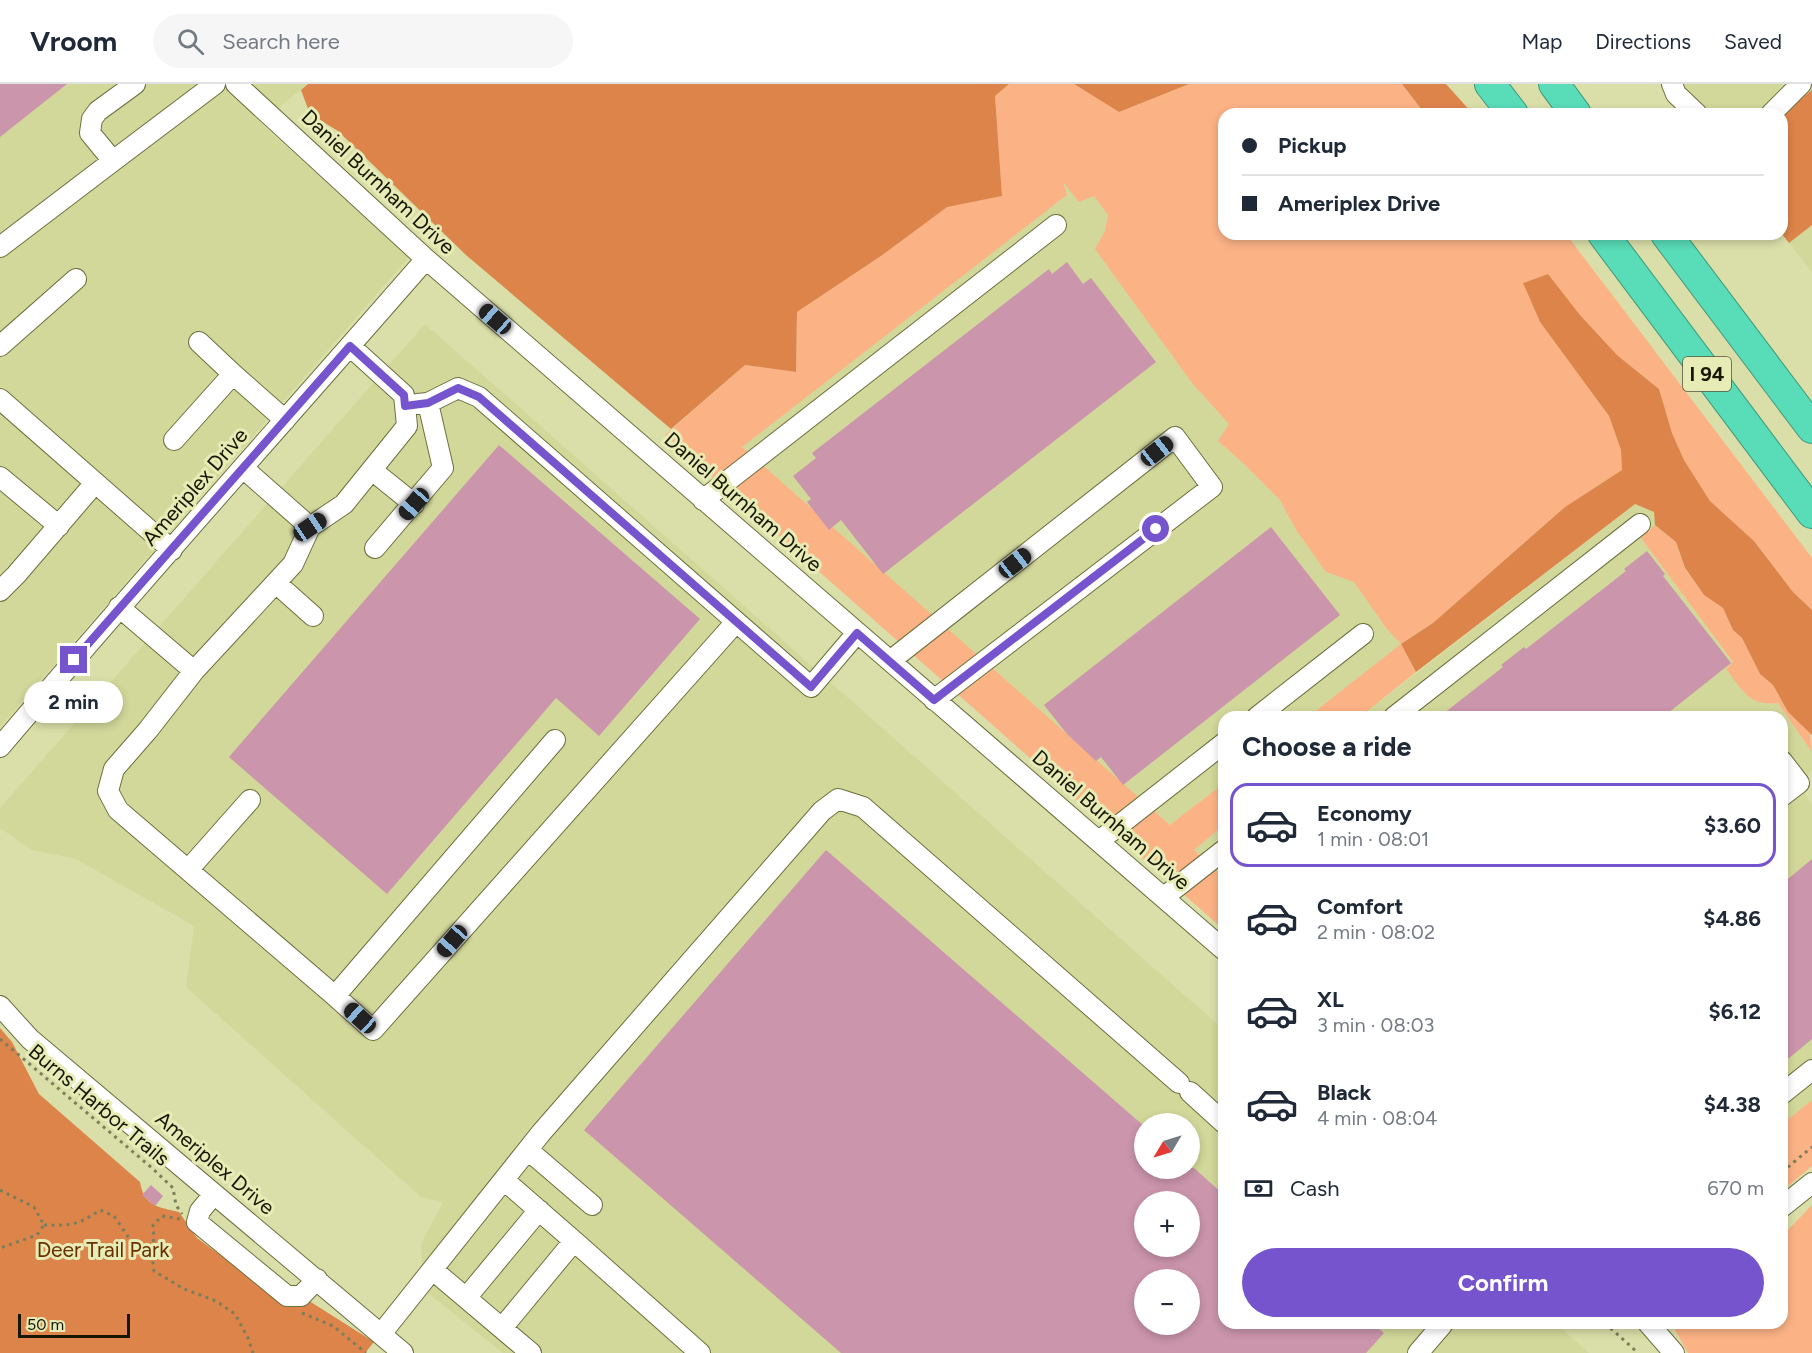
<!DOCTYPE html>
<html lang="en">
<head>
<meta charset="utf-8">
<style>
	body { margin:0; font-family:Figtree,sans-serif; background:#f6f6f7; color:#1f2937; height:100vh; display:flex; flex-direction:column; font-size:22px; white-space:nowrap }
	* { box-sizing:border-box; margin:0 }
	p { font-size:20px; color:#747a83 }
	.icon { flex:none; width:33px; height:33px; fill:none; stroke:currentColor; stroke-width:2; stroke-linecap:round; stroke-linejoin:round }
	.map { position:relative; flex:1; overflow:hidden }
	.sheet { position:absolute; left:1218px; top:627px; width:570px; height:618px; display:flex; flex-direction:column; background:#fff; border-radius:18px; box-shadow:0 3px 9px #0003 }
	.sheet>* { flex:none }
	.top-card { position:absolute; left:1218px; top:24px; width:570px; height:132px; border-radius:18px; box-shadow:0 3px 9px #0003; display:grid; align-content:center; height:132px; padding:0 24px; background:#fff }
	.needle { width:39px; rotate:232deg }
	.buttons { position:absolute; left:1134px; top:1029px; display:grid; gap:12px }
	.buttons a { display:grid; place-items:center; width:66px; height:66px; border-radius:50%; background:#fff; box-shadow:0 3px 9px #0003; font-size:30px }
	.scale { position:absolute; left:18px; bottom:15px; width:112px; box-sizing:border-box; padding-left:6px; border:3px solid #151603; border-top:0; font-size:16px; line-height:21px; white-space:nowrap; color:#151603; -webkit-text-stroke:4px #e7ecb6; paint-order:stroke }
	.end { position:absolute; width:27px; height:27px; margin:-14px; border:8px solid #7554cd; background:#fff; box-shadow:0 0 0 3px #fff }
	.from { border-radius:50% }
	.bubble { position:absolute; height:42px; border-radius:21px; background:#fff; box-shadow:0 3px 9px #0003; font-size:20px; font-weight:700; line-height:42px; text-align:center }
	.car { position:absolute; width:18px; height:36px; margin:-18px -9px; border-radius:8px; box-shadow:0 0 4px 2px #0007; background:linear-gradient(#222 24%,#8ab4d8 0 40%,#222 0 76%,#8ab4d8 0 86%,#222 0) }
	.top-card b { display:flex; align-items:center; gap:21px; height:57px; font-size:22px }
	.top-card b+b { border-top:2px solid #e0e1e3 }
	.top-card i { width:15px; height:15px; background:#1f2937 }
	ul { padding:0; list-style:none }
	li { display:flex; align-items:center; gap:18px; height:84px; margin:0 12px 9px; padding:0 12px; border:3px solid transparent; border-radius:18px }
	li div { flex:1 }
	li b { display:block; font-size:22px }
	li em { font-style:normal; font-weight:700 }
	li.current { border-color:#7554cd }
	li>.icon { width:54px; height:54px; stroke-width:1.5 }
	h2 { padding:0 24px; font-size:27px; line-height:72px }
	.pay { display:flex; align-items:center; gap:15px; height:66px; padding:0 24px; font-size:22px }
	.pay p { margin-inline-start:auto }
	.button { display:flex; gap:12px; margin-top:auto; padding:12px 24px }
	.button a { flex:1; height:69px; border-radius:36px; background:#7554cd; color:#fff; font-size:24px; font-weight:700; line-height:69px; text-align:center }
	header { display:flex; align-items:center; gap:36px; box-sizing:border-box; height:84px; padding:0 30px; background:#fff; border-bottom:2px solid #e0e1e3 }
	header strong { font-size:28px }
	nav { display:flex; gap:33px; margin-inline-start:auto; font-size:21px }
	.search { width:420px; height:54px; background:#f6f6f7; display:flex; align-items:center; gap:15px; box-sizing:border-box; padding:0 21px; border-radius:33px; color:#747a83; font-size:22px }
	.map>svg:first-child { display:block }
	.built { fill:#d2d89a; fill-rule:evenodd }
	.green { fill:#fbb285 }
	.forest { fill:#dd844a }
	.building { fill:#cb95ac; fill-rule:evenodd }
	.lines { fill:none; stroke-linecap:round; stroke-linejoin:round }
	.minor-casing { stroke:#6c703e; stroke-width:22 }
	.highway-casing { stroke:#419779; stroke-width:32 }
	.path { stroke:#7b7e59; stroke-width:3; stroke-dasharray:3 4.5; stroke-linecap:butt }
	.minor { stroke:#fff; stroke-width:20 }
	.highway { stroke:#59dcb8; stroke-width:30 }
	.route { stroke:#7554cd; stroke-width:8 }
	.labels { text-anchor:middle; stroke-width:6; stroke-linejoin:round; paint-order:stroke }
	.shield { fill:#e7ecb6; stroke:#545639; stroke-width:1.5 }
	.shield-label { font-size:20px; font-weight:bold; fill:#151603 }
	.street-label { font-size:21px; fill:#151603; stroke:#e7ecb6 }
	.park-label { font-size:21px; fill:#682f00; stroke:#e7ecb6 }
</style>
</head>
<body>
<header>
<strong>Vroom</strong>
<div class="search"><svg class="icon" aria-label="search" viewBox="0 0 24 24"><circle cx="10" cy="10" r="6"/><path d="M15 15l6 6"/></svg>Search here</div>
<nav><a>Map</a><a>Directions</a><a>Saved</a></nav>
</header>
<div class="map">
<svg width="1812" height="1269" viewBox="0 0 1812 1269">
	<rect width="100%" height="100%" fill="#dadfa9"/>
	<path class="built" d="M0,0h308l-48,39 149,134 -409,470z
		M1660,0h152v6l-31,24h-97z
		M1062,96l32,16 14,19 -3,16 -9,18 96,134 37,41 -10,18 25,22 36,36 16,30 30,42 28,10 32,46 15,16 -93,73h-84v66l-54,42 -429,-378 326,-252z
		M1812,141v47l-23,-29z
		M425,240l799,706v293h331l34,30h-1086l-79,-63 -3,-46 22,-42 -22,-5 -235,-210 8,-61 -118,-67 -44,-9 -32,-22v-20zM1144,1040h46v44h-46zM1144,1118h46v44h-46zM1144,1196h46v44h-46z
		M1635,420l19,8 1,13 -14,13 92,125 -6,5 42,36 9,-1 34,49v18l-4,5 -3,19 7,11v295l-30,24v-407h-422z
		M1224,741v52l-31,-27z"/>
	<path class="green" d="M1009,0h65l45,28 70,-28h213l23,30h-201v120h342l246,324v52l-19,-18 -39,-51 -44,-40 -26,-41 -12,-27 -13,-44 -42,-34 -37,-40 -32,-41 -25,9 17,39 69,94 12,34 1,20 -57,37 -132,116 -32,21 15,28 -56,45h-52l93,-73 -15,-16 -32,-46 -28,-10 -30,-42 -16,-30 -36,-36 -26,-23 11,-17 -37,-41 -97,-134 10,-18 3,-16 -14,-19 -15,6 -16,-20 4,13 -325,252 428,378 54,-42v42l-30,25 30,27v53l-559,-495 80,-70 51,7 1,-60 84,-56 66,-50 55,-10 -7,-100z
		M1655,441l21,17 9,27 19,26 19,13 10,22 9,8 18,36 13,11 15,27 22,20 2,20 -34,-49c-29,4 -36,-14 -52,-34l7,-7 -92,-124z
		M1812,1016v66l-30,25v-67z
		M1812,1121v148h-124l-14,-25 6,-5h102v-87z"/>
	<path class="forest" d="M308,0h701l-14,12 7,100 -55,11 -66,49 -84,56 -1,60 -51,-7 -74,64 -205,-174 -128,-124 -28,-17 -9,-24z
		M1074,0h115l-70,28z
		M1402,0h44l27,30h-48z
		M1812,6v135l-23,18 -7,-9 -1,-120z
		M1548,190l32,41 37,40 42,34 13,44 12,27 26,41 44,40 39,51 19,18v125l-24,-23 -15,-27 -13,-11 -18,-36 -9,-8 -10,-22 -19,-13 -19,-27 -9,-26 -21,-17 -1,-13 -19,-8 -219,168 -15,-28 32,-21 132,-116 57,-37 -1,-20 -12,-34 -69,-94 -17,-39z
		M0,944l12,14 27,52 101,88c4,24 18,25 39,30l18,26 84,62 25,-1 68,43 -9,11h-365z"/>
	<path class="building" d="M0,0h67l-67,53z
		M1067,178l16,22 8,-6 65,84 -273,212 -42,-54 -12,10 -22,-28 4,-3 -18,-23 23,-18 -4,-5 237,-184 3,5z
		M499,361l201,174 -101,117 -43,-38 -169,196 -158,-137z
		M1271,443l69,88 -217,170 -22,-28 -5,4 -29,-27 -23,-29z
		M1647,467l18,23 -2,2 68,87 -68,54h-224l64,-50 -2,-2 23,-18 2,2 100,-78 -2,-2z
		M826,766l318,276v42h50l30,27v128h148l12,10 -18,20h-525l-257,-223zM1144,1118h46v44h-46zM1144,1196h46v44h-46z
		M1812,775v180l-30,25v-180z
		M151,1101l12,11 -8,10 -13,-11z"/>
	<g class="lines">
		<defs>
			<path id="minor" d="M135,0l-37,27 -6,8 -2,14 23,28 102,-77
				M236,0l190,175 798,691
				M1672,0l4,10 21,20
				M1771,30l30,-30
				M0,163l113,-86
				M199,258l34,32
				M0,262l76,-67
				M0,315l172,151
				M428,319l30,-15 21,9 332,290 46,-54
				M174,356l59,-66 52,46
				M243,384l67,59 34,-23 63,-78 -3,-31 -54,-49
				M373,387l41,33
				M0,393l59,49
				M703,416l353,-275
				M375,464l68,-80 -15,-65 -11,1
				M276,499l37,33
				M0,507l16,-16 79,-92
				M119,523l75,64
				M890,577l285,-224 37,50 -278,213
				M1257,633l106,-83
				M1394,633l246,-193
				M0,663c139,-164 284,-325 426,-488
				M1782,677l17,22 -17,13
				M250,716l-62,70 -70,-60 -10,-19 6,-22 34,-39 46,-59 99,-107 17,-37
				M1099,757l125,-98
				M188,786l147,126 220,-256
				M1164,813l60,-47
				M335,912l38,34 363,-408
				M0,922l30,33 373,314
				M1190,1008l34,31
				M1782,1010l30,-24
				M528,1066l64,55
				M214,1110l-14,17 -3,11 90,74h14l16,-17
				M1782,1123l30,-24
				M574,1157l126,112
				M433,1186l98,83
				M466,1214l73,-88
				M1648,1239l26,30
				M502,1244l72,-87 -70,-61
				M381,1250l160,-201 281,-322 16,-12 25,8 316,276
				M1418,1269l24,-28 -1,-2"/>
			<path id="highway" d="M1490,0l23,30
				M1554,0l22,30
				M1603,150l209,279
				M1666,150l146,194"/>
		</defs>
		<use href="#minor" class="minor-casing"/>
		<use href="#highway" class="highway-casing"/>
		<path class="path" d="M0,955l152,129 21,20 3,17 6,9
			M1782,1088l30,-25
			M0,1106l34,17 10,18 -7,10 -37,13
			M180,1135l-18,-3 -9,9c2,16 -2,31 1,46l30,18 32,12 19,13 13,24 5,15
			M44,1141c25,1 35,0 56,-15l14,6 15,22 23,20
			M302,1229l31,13 33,27
			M1605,1239l33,30"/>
		<use href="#minor" class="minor"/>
		<use href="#highway" class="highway"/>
	</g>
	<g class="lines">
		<path class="route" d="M74,576l276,-314 54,49 1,11 23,-3 30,-15 21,9 332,290 46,-54 77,67 222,-171"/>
	</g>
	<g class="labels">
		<rect class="shield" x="1683" y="273" width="48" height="34" rx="4.5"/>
		<g class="shield-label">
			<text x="1707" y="297">I 94</text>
		</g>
		<g class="street-label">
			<text transform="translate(378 98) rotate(43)" y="7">Daniel Burnham Drive</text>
			<text transform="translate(195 403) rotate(-49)" y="7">Ameriplex Drive</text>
			<text transform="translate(743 418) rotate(41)" y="7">Daniel Burnham Drive</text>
			<text transform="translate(1111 736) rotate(41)" y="7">Daniel Burnham Drive</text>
			<text transform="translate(99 1021) rotate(40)" y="7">Burns Harbor Trails</text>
			<text transform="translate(215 1079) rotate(40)" y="7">Ameriplex Drive</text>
		</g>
		<g class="park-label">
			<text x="103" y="1173">Deer Trail Park</text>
		</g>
	</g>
</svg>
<div class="buttons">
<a><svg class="needle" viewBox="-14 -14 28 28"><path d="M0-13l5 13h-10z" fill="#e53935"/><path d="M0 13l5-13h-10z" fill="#747a83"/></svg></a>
<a>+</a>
<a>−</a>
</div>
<div class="scale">50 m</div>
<i class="end from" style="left:1156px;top:445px"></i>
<i class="end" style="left:74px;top:576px"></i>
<div class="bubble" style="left:24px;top:597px;width:99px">2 min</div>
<i class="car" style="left:495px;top:235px;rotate:311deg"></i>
<i class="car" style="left:1157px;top:367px;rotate:52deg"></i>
<i class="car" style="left:414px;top:420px;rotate:221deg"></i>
<i class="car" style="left:310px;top:443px;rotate:56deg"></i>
<i class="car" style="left:1015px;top:479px;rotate:52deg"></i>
<i class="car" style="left:452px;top:857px;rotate:221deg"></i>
<i class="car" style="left:360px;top:934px;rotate:312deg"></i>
<div class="top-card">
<b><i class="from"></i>Pickup</b>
<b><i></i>Ameriplex Drive</b>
</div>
<section class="sheet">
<h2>Choose a ride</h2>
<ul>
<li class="current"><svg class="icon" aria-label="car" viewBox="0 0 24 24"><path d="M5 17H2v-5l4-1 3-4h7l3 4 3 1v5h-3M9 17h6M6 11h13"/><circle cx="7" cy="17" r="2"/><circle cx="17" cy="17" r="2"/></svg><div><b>Economy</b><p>1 min · 08:01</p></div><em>$3.60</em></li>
<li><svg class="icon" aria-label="car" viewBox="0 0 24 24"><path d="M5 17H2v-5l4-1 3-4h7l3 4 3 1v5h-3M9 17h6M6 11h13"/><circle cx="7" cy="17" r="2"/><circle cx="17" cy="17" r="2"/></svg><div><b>Comfort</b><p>2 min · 08:02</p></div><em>$4.86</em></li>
<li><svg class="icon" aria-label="car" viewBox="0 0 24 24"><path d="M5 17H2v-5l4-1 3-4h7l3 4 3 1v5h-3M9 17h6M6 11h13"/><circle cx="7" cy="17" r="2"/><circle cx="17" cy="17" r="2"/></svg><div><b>XL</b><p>3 min · 08:03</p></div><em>$6.12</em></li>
<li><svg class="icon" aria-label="car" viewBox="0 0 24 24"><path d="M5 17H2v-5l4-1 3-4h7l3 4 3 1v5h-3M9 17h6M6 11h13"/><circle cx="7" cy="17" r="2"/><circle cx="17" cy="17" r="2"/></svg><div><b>Black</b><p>4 min · 08:04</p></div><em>$4.38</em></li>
</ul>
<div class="pay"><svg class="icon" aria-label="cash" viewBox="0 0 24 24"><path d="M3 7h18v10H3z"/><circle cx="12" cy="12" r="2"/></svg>Cash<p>670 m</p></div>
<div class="button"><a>Confirm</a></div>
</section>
</div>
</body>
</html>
